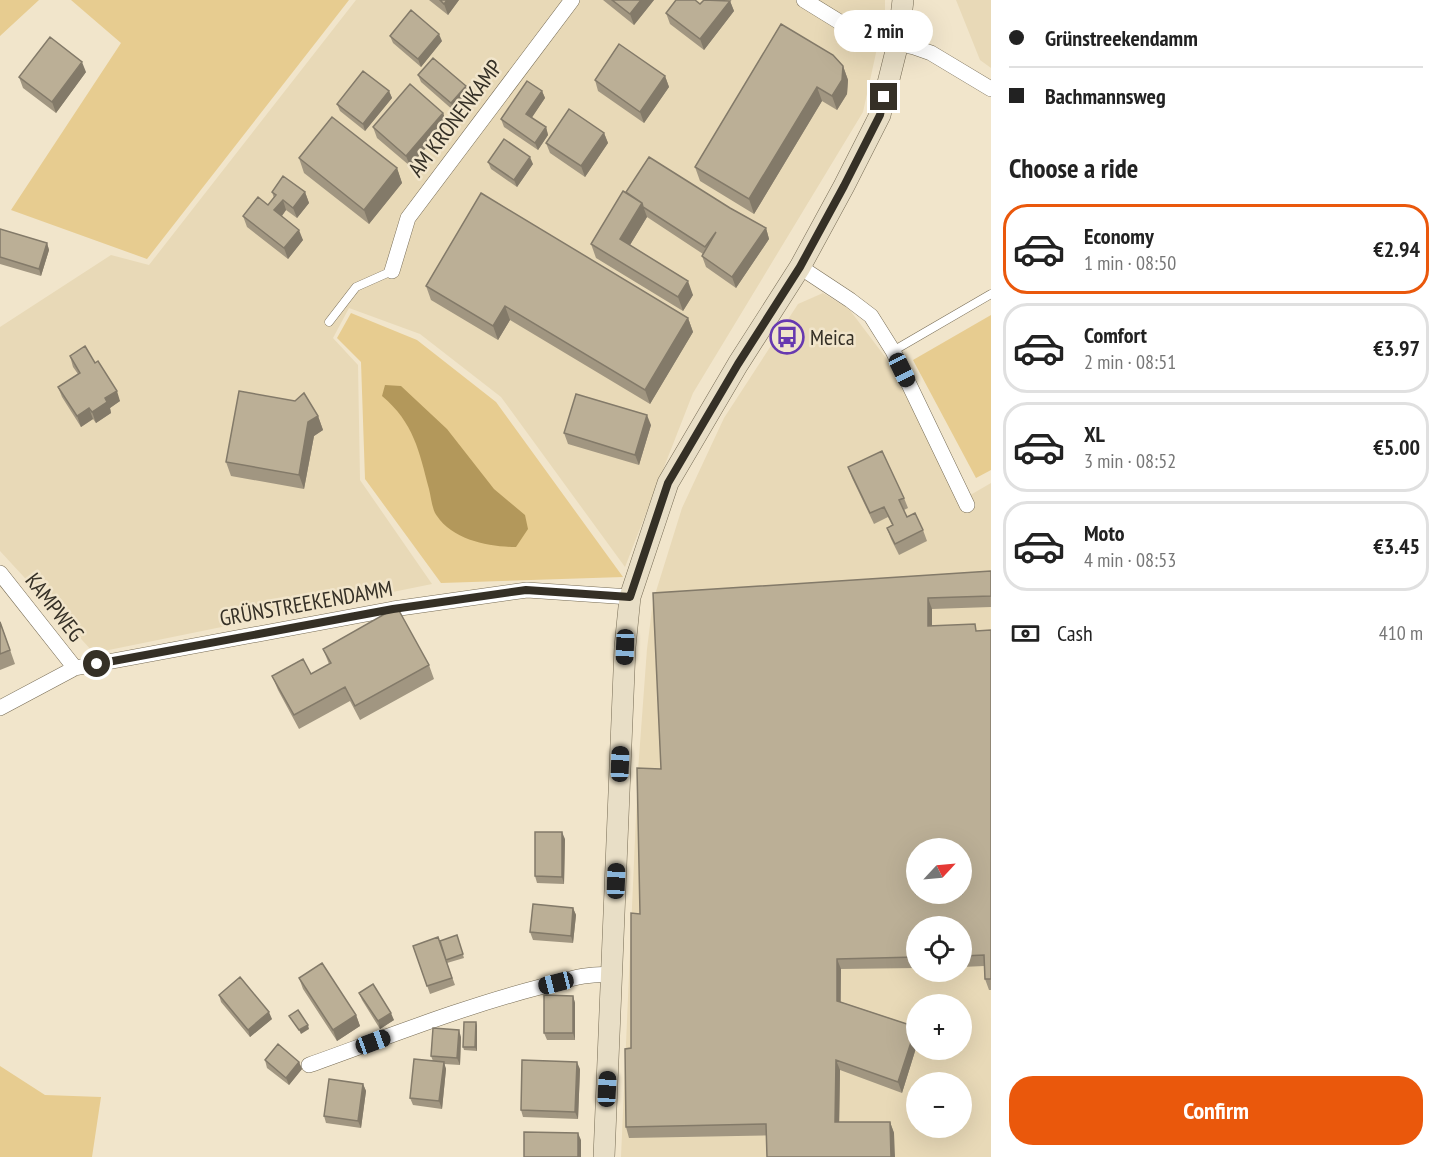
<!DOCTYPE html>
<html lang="en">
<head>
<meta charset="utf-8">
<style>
	body { margin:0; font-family:"PT Sans Narrow",sans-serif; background:#f2f2f2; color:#222; height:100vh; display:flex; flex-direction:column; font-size:22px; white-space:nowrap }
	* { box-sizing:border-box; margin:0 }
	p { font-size:20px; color:#767676 }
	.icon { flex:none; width:33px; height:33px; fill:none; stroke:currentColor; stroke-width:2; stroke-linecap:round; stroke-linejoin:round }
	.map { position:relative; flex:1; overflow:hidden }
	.sheet { display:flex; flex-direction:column; background:#fff; width:450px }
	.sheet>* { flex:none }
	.banner { display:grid; align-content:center; height:132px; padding:0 18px; background:#fff }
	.needle { width:39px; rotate:64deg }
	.fabs { position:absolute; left:906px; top:838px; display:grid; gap:12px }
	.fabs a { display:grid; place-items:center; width:66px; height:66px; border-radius:50%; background:#fff; box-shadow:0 6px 24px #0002; font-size:30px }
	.end { position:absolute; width:27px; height:27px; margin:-14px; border:8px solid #353026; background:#fff; box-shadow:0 0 0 3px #fff }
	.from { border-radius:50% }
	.bubble { position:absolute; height:42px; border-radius:21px; background:#fff; box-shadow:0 6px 24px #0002; font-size:20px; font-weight:700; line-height:42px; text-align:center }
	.car { position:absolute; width:18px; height:36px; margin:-18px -9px; border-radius:8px; box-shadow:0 0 4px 2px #0007; background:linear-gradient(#222 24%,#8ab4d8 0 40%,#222 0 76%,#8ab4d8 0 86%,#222 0) }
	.banner b { display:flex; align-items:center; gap:21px; height:57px; font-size:22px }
	.banner b+b { border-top:2px solid #e0e0e0 }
	.banner i { width:15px; height:15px; background:#222 }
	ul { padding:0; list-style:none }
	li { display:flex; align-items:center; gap:18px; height:90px; margin:0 12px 9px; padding:0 6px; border:3px solid #e0e0e0; border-radius:24px }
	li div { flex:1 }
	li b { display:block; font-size:22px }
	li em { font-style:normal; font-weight:700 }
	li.on { border-color:#ea580c }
	li>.icon { width:54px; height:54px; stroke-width:1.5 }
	h2 { padding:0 18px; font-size:27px; line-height:72px }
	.pay { display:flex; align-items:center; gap:15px; height:66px; padding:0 18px; font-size:22px }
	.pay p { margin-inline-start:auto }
	.action { display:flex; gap:12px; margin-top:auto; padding:12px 18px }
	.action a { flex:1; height:69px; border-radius:24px; background:#ea580c; color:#fff; font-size:24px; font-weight:700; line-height:69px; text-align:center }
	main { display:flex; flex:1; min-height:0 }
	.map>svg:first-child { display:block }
	.built { fill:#e8d9b7; fill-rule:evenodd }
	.green { fill:#e7cc90 }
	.water { fill:#b3985b }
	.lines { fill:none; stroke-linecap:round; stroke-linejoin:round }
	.lane-casing { stroke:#766b54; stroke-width:9 }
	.street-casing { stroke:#766b54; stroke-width:16 }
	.secondary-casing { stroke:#766b54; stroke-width:22 }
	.lane { stroke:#fff; stroke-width:8 }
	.street { stroke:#fff; stroke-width:15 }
	.secondary { stroke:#e8dec6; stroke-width:21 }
	.wall { fill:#a19681 }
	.shaded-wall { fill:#837a69 }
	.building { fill:#bbaf96; stroke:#837a69; stroke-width:1.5; fill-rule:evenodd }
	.route { stroke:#353026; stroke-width:8 }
	.labels { text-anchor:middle; stroke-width:5; stroke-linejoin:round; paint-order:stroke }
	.street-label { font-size:22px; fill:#353026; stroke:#f1e5cb }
	.poi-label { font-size:22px; fill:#353026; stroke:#f1e5cb; text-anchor:start }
</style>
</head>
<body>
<main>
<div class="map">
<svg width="991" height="1157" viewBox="0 0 991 1157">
	<rect width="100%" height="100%" fill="#f1e5cb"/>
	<path class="built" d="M356,0h529v12l-22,100 -170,281 -68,174 -124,-170 -81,-63 -71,-26 -16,30 25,27 2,115 72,104 -338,69 -94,-102v-224l111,-72 38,10z
		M956,0h35v68l-11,-8z
		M823,293l26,16 37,49 74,143 31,-18v674h-370l17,-386 9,-122 6,-48 29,-93 42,-90 74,-114zM916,849h46v45h-46zM916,927h46v45h-46zM916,1005h46v45h-46zM916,1083h46v45h-46z"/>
	<path class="green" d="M0,0h39l-39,36z
		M71,0h278l-202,259 -136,-49 110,-167z
		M351,313l66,27 79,62 127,175 -182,6 -76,-104 -4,-117 -24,-24z
		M991,315v155l-15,8 -63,-118z
		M0,1066l45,29 56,2 -9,60h-92z"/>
	<path class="water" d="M385,385l16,1 46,43 47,60 31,26 3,14 -12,18c-27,0 -63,-7 -79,-31 -5,-6 -6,-19 -8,-27 -10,-38 -15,-66 -47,-93z"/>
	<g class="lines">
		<defs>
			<path id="lane" d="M329,322l27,-35 36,-16
				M893,351l98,-57"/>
			<path id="street" d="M804,0l60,37 50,10 17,6 60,36
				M800,267l50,33 21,16 22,35 74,154
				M392,271l16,-53 164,-218
				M0,573l75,95
				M0,708l75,-40 318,-59 134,-19 103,7
				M309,1065c76,-27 153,-58 231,-78 24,-6 48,-15 73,-12"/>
			<path id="secondary" d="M604,1157l21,-510 5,-50 38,-114 70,-119 62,-97 44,-81 36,-71 18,-72 5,-43"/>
		</defs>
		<use href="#lane" class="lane-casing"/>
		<use href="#street" class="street-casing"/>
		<use href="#secondary" class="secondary-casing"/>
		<use href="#lane" class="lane"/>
		<use href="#street" class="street"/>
		<use href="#secondary" class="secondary"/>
	</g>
	<path class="wall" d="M429,0h30l-11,15z
		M603,0h51l-20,25z
		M730,1l4,10 -30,39 -34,-26 -4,-11 34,-9z
		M390,36l52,5 -21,26 -28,-24z
		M843,66l5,14 -1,14 -10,16 -15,-9 -68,113 -54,-33 -5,-14z
		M86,72l-30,41 -33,-25 -4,-11z
		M418,75l50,18 -14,18 -33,-29z
		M665,76l4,11 -25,36 -46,-32 -3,-11z
		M389,91l3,7 -27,33 -25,-20 -3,-7z
		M542,91l3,7 -14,20 15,9 2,8 -10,15 -34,-23 -3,-8z
		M443,113l4,11 -37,42 -33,-28 -4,-11z
		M604,133l4,10 -23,34 -35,-24 -4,-10z
		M299,158l98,10 5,15 -33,41 -65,-51z
		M488,162l45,2 -16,23 -26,-18z
		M272,192h33l4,11 -12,15 -11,-8 -4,6 21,24 -15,19 -41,-32 -4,-11 25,-11 6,-7z
		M626,192l104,16 36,20 3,11 -33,49 -30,-21 -4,-11 1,-2 -56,-37 -17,28 63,50 -10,16 -87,-53 -5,-14z
		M0,229l47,14 2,7 -8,26 -41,-12z
		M426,286l262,32 5,14 -43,72 -140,-84 -12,20 -67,-40z
		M70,356l50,45 -10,7 1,5 -15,10 -3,-4 -12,8 -19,-30 -4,-10 20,-13 -5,-7z
		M318,416l5,14 -9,6 -10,53 -73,-13 -5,-14z
		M651,425l-12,40 -71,-21 -4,-11z
		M848,467l56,31 4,10 -4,2 3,7 16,13 4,11 -28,14 -8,-16 -4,-11 5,-3 -4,-8 -14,7 -22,-46z
		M991,571v36l-59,2v17l45,5 14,-1v360h-2l-4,-11 -1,-13 -22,1v-40h-46v41l-75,1v33l75,25v21l-14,45 -62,-23 -1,52h51l4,11 -265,5 -3,-11 14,-213 21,-145 -8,-176z
		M0,621l15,43 -15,6z
		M323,649l106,16 5,14 -74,41 -10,-19 -51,28 -21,-39 -6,-14 39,-2 18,-10z
		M565,839l-1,45 -27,-1 -2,-7z
		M573,908l3,7 -3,28 -40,-3 -3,-8z
		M457,935l7,23 -17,5 8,22 -25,9 -17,-48 27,-5z
		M299,978l57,37 4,11 -23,15 -34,-52z
		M359,993l35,27 -14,9 -18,-29z
		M219,995l53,24 -22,18 -29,-35z
		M573,996l2,7v37h-28l-3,-7z
		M476,1022l1,4v25l-13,-1 -1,-3z
		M461,1037l-1,28 -16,-1 2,5 -4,40 -29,-4 -3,-7 23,-37 -2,-5z
		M265,1060l34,2 3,7 -13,16 -22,-17z
		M580,1069l-2,50 -55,-2 -2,-7z
		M363,1084l3,7 -5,37 -35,-5 -2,-7z"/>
	<path class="shaded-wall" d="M447,0h12l-11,15 -4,-11z
		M641,0h13l-20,25 -4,-11z
		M730,1l4,10 -30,39 -4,-11z
		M439,34l3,7 -21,26 -3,-8z
		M82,62l4,10 -30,41 -4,-11z
		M843,66l5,14 -1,14 -10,16 -5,-14z
		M665,76l4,11 -25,36 -4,-11z
		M466,86l2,7 -14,18 -3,-8z
		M817,87l5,14 -68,113 -5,-15z
		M389,91l3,7 -27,33 -2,-7z
		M542,91l3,7 -16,24 -3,-8z
		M443,113l4,11 -37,42 -4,-10z
		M546,127l2,8 -10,15 -3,-7z
		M604,133l4,10 -23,34 -4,-11z
		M530,157l3,7 -16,23 -3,-7z
		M397,168l5,15 -33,41 -5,-14z
		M305,192l4,11 -12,15 -4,-10z
		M283,200l3,10 -8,11 -4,-11z
		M642,203l5,14 -22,36 -5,-14z
		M766,228l3,11 -33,49 -4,-11z
		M299,230l4,10 -15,19 -4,-11z
		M47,243l2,7 -8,26 -2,-7z
		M688,281l5,14 -10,16 -5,-14z
		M505,306l5,14 -12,20 -5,-14z
		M688,318l5,14 -43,72 -5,-14z
		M117,391l3,10 -10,7 1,5 -15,10 -4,-11 13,-14z
		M89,408l4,11 -12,8 -4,-11z
		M647,415l4,10 -12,40 -4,-10z
		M318,416l5,14 -9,6 -10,53 -5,-14 9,-53z
		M928,598l4,11v28l-4,-11z
		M562,832l3,7 -1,45 -2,-7z
		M573,908l3,7 -3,28 -2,-7z
		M837,959l4,10 -1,42 -3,-10z
		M573,996l2,7v37l-2,-7z
		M269,1012l3,7 -22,18 -2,-7z
		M391,1013l3,7 -14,9 -2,-8z
		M356,1015l4,11 -23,15 -4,-11z
		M476,1022l1,4v25l-2,-4z
		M308,1025l1,4 -8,5 -2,-4z
		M916,1027v21l-14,45 -4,-11z
		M459,1030l2,7 -1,28 -3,-7z
		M836,1060l4,10 -1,63 -4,-11z
		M299,1062l3,7 -13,16 -3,-7z
		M444,1062l2,7 -4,40 -3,-8z
		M577,1062l3,7 -2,50 -3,-7z
		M363,1084l3,7 -5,37 -3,-7z
		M890,1122l4,11 1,24h-4z
		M578,1133l3,7v17h-3z"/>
	<path class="building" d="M440,0h7l-3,4z
		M612,0h29l-11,14z
		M676,0h19l5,4 4,-4 26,1 -30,38 -34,-26z
		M411,10l28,24 -21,25 -28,-23z
		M781,24l52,31 10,11 -1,14 -10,16 -15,-9 -68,112 -54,-32z
		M50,37l32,25 -30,40 -33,-25z
		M619,44l46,32 -25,36 -45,-32z
		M433,58l33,28 -15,17 -33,-28z
		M363,71l26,20 -26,33 -26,-20z
		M527,81l15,10 -16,23 20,13 -11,16 -34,-24z
		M410,84l33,29 -37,43 -33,-29z
		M569,109l35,24 -23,33 -35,-23z
		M332,117l65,51 -33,42 -65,-52z
		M504,139l26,18 -16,23 -26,-18z
		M649,157l81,51 36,20 -34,49 -30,-21 14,-24 -11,15 -62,-40 -1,-4 -16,-11z
		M283,176l22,16 -12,16 -10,-8 -9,10 25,20 -15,18 -41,-32 15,-19 10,8 8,-10 -4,-3z
		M623,191l19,12 -22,36 68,42 -10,16 -87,-53z
		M481,193l207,125 -43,72 -140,-84 -12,20 -67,-40z
		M0,229l47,14 -8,26 -39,-12z
		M85,346l10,17 3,-2 19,30 -12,7 2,4 -15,10 -3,-4 -12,8 -19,-29 22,-14 -10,-17z
		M239,391l56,10 9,-8 14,23 -10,6 -9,53 -73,-13z
		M576,394l71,21 -12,40 -71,-22z
		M882,451l22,47 -5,2 8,17 8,-4 8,17 -28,14 -8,-16 6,-3 -9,-18 -14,6 -22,-46z
		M991,571v25l-63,2v28l47,-2 1,7 15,-1v349h-6l-1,-24 -22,1v-29h-46v30l-79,2v42l79,26 -18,55 -62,-22 -1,62h55l1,35h-124l-1,-33 -140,3 -1,-78 6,-1v-135l9,1 -3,-146 24,1 -8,-176zM916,849h46v45h-46z
		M397,607l32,58 -74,41 -10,-19 -51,28 -22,-39 31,-17 8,15 20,-11 -8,-14z
		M0,622l10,28 -10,4z
		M535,832h27v45l-27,-1z
		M533,904l40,4 -2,28 -41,-4z
		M457,935l6,19 -17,6 -6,-19z
		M438,937l14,41 -25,8 -14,-40z
		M322,963l34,52 -23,15 -34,-52z
		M240,977l29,35 -21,18 -29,-35z
		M373,984l18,29 -13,8 -19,-28z
		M544,995l29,1v37h-29z
		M298,1010l10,15 -9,5 -10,-14z
		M464,1022h12l-1,25h-12z
		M433,1028l26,2 -2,28 -26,-2z
		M278,1044l21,18 -13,16 -21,-18z
		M414,1059l30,3 -5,39 -29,-3z
		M522,1060l55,2 -2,50 -54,-2z
		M329,1079l34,5 -5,37 -34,-5z
		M524,1132l54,1v24h-54z"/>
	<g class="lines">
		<path class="route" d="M97,664l296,-55 133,-19 104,7 38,-114 70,-119 62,-97 44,-81 36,-71 4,-18"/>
	</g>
	<defs>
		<symbol id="bus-ring" viewBox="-11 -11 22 22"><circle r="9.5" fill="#f1e5cb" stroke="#6739b0" stroke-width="1.5"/><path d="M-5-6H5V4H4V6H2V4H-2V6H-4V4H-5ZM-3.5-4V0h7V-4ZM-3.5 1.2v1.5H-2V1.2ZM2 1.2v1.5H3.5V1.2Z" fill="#6739b0"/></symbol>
	</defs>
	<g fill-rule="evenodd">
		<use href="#bus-ring" x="768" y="318" width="38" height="38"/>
	</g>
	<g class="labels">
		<g class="street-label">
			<text transform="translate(455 118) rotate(-53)" y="8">AM KRONENKAMP</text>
			<text transform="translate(306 603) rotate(-10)" y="8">GRÜNSTREEKENDAMM</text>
			<text transform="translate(55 607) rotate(52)" y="8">KAMPWEG</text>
		</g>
		<g class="poi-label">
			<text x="810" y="345">Meica</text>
		</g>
	</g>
</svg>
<div class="fabs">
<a><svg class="needle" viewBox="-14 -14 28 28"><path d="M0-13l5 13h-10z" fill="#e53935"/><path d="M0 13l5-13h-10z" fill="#767676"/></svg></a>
<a><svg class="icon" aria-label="locate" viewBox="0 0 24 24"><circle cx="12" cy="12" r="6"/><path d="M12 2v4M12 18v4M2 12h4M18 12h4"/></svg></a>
<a>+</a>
<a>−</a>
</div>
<i class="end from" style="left:97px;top:664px"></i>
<i class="end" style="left:884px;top:97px"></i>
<div class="bubble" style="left:834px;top:10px;width:99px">2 min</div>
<i class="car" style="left:902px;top:370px;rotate:154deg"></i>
<i class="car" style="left:625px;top:647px;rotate:182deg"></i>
<i class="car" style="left:620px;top:764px;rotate:2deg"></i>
<i class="car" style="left:616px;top:881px;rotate:2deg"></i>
<i class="car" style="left:556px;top:983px;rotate:256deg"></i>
<i class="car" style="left:373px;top:1042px;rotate:70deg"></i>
<i class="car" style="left:607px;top:1089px;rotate:3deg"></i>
</div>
<section class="sheet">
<div class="banner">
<b><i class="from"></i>Grünstreekendamm</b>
<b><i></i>Bachmannsweg</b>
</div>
<h2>Choose a ride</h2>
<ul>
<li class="on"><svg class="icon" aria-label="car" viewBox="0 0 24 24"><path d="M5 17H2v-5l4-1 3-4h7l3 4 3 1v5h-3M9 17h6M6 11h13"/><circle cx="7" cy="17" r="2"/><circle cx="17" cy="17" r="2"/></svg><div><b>Economy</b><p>1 min · 08:50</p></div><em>€2.94</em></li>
<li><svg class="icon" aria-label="car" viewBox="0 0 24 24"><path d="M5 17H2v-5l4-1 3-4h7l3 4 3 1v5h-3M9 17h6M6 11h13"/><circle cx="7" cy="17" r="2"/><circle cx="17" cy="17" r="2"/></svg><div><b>Comfort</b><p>2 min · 08:51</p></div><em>€3.97</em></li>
<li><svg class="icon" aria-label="car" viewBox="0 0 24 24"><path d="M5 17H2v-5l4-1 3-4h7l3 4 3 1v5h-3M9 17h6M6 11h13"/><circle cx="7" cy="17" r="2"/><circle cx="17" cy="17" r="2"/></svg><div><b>XL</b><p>3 min · 08:52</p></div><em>€5.00</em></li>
<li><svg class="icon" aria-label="car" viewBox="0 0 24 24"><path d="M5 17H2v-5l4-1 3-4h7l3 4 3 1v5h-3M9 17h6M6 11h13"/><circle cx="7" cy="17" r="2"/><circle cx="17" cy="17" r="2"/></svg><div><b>Moto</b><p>4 min · 08:53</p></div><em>€3.45</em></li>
</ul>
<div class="pay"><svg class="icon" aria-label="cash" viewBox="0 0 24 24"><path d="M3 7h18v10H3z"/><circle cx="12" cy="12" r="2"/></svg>Cash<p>410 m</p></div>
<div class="action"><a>Confirm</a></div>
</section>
</main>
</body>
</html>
